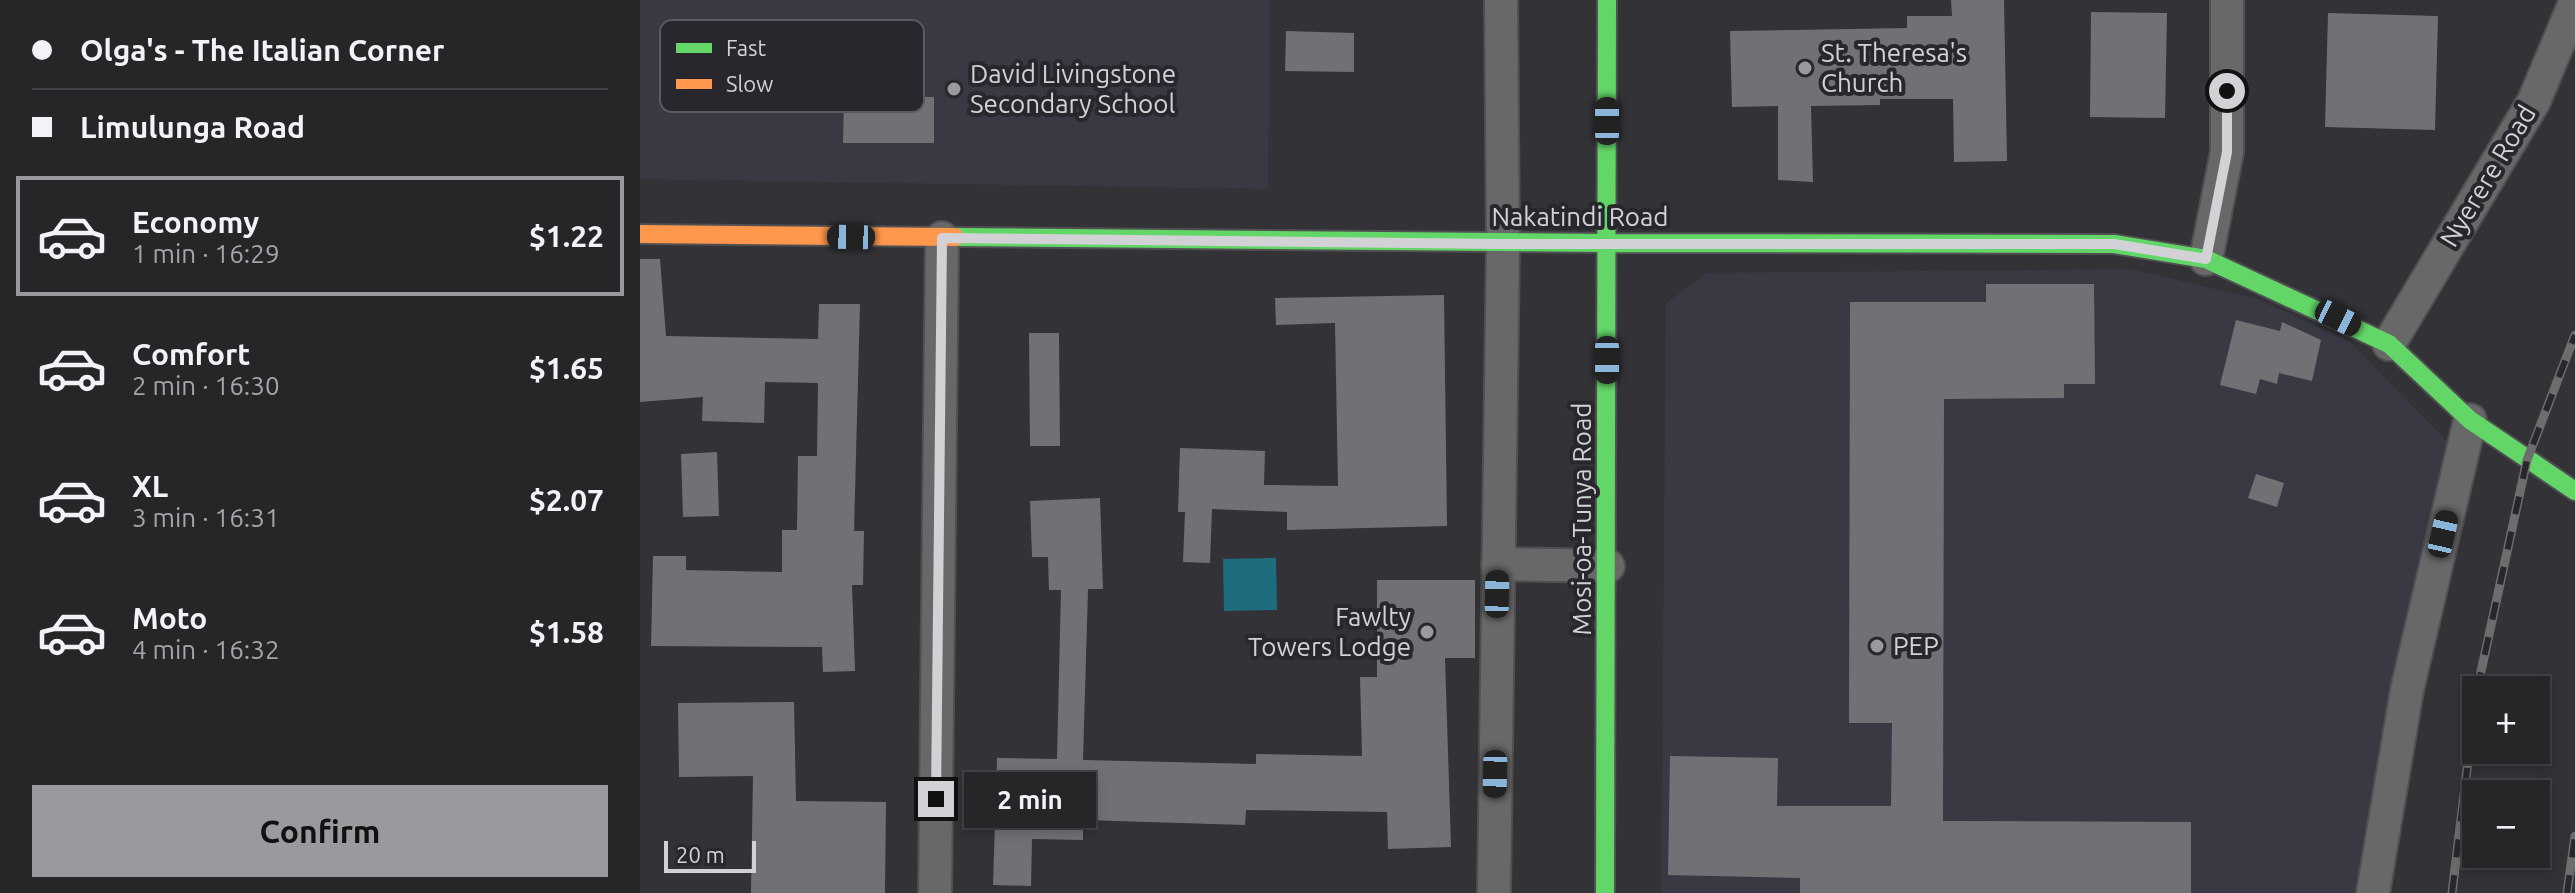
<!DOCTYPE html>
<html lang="en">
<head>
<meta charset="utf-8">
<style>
	body { margin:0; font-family:Ubuntu,sans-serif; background:#323235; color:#f1f3f6; height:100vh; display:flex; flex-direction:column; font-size:30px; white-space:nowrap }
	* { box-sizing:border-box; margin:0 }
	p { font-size:26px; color:#a4a5a8 }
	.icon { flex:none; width:44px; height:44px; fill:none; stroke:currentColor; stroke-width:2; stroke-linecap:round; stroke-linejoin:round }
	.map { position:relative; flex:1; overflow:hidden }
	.side { display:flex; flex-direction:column; background:#262629; width:640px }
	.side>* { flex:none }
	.top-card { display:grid; align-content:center; height:176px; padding:0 32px; background:#262629 }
	.fabs { position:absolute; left:1822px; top:676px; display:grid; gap:16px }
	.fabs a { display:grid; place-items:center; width:88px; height:88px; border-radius:0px; background:#262629; box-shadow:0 4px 12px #0003,0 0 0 2px #424346; font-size:40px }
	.scale { position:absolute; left:24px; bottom:20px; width:92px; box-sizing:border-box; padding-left:8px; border:4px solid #d2d2d6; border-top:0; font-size:22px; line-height:28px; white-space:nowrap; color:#d2d2d6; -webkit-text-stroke:6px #27272d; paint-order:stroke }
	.end { position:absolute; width:36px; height:36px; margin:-18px; border:10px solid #d2d2d6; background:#111; box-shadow:0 0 0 4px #111 }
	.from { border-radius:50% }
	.bubble { position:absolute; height:56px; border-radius:0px; background:#262629; box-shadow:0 4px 12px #0003,0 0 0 2px #424346; font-size:26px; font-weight:700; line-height:56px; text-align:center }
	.car { position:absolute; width:24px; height:48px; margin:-24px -12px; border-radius:10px; box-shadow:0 0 6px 2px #0007; background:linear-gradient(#222 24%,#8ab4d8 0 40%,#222 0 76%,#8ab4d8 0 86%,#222 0) }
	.top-card b { display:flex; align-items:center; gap:28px; height:76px; font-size:30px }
	.top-card b+b { border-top:2px solid #424346 }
	.top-card i { width:20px; height:20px; background:#f1f3f6 }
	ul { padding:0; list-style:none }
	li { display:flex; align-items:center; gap:24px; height:120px; margin:0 16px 12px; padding:0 16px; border:4px solid transparent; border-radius:0px }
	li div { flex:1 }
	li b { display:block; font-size:30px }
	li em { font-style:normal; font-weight:700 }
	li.active { border-color:#9a9a9e }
	li>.icon { width:72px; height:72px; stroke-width:1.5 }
	.button { display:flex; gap:16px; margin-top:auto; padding:16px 32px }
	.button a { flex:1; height:92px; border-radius:0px; background:#9a9a9e; color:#111; font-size:32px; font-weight:700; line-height:92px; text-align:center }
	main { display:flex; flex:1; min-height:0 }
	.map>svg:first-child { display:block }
	.built { fill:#393944 }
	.water { fill:#1e6d7e }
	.building { fill:#717175 }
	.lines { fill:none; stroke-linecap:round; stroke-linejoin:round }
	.street-casing { stroke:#505053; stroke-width:36 }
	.fast-casing { stroke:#505053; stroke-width:22 }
	.slow-casing { stroke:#505053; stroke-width:22 }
	.street { stroke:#686868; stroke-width:32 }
	.fast { stroke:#63d668; stroke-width:18 }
	.slow { stroke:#ff974d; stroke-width:18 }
	.rail-casing { stroke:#6e6d6e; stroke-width:9 }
	.rail { stroke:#27272d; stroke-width:6; stroke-dasharray:18; stroke-linecap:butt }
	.route { stroke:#d2d2d6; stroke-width:10 }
	.poi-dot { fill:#9a9a9e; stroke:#27272d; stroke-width:3 }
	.labels { text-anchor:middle; stroke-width:8; stroke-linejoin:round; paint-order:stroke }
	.poi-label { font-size:26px; fill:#d2d2d6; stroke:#27272d; text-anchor:start }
	.street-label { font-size:26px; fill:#d2d2d6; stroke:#27272d }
	.key { fill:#27272d; stroke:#5a5a60; stroke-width:2 }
	.key-label { font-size:22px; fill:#d2d2d6 }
</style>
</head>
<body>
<main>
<section class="side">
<div class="top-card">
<b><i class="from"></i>Olga's - The Italian Corner</b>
<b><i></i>Limulunga Road</b>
</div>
<ul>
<li class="active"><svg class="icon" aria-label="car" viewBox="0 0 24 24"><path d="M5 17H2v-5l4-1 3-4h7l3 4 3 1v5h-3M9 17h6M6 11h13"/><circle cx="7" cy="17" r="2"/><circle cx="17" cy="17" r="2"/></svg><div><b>Economy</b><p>1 min · 16:29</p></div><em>$1.22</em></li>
<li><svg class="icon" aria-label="car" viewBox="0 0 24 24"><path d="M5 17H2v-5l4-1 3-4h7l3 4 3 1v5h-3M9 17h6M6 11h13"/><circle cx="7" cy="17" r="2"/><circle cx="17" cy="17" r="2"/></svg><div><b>Comfort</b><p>2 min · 16:30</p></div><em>$1.65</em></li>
<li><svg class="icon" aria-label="car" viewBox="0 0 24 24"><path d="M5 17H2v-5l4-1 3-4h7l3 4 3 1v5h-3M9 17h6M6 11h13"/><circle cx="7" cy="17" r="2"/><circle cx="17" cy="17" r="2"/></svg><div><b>XL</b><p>3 min · 16:31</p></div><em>$2.07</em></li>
<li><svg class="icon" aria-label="car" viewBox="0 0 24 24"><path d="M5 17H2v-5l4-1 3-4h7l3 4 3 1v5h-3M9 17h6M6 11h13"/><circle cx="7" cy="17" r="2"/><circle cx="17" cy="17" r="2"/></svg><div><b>Moto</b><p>4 min · 16:32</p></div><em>$1.58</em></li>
</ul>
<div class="button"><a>Confirm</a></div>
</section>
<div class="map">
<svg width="1935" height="893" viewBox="0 0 1935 893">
	<rect width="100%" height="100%" fill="#323237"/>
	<path class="built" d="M0,0h630l-2,189 -628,-10z
		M1491,269l126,30 92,42 98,100 -89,452h-697l5,-590 41,-30z"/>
	<path class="water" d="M636,558l1,52 -53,1 -1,-52z"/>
	<path class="building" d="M1311,0h53l3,161 -53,1 -1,-63h-73v6l-69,1 2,76 -35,-2v-74l-46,1 -2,-76 177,-3v-12h45z
		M1451,12l76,1 -2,105 -75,-1z
		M1688,13l110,3 -3,114 -110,-3z
		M646,31l68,2v39l-69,-1z
		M204,97h90v46h-91z
		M0,259h20l6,77 152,3 1,-35h41l-6,227h10l-1,54h-11l3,86 -32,1 -1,-25 -171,-1 2,-90h33v14l96,2v-42h15l1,-74h19l1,-73 -53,-1 -1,41 -62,-2 1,-24 -63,5z
		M1346,284h108l1,100h-31v14l-120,1 -1,422 248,1v71h-391v-15l-132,-3 2,-119 108,2 -1,48h114l1,-83h-43l1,-421h136z
		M804,295l3,231 -160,4v-18l-75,-3 -2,54 -27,-1 2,-50h-7l2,-64 85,3 -1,34 74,1 -3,-163 -59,2 -1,-27z
		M1596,320l44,11 2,-9 39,18 -9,41 -33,-8 -2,11 -17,-5 -4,15 -36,-9z
		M389,333h30l1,113h-30z
		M77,452l2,64 -36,1 -2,-63z
		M1616,474l28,9 -7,24 -29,-9z
		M460,498l3,91h-15l-5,171 173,4v-10l106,2 -2,-79h17v-97h98v78h-30l6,189 -63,2 -1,-37 -141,-2 -1,15 -162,-5v20l-51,-1 -1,47 -38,-1 4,-127 60,1 4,-169h-12l-1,-33h-16l-2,-56z
		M154,702l2,99 90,1 -1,91h-134l2,-117 -74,1 -1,-74z"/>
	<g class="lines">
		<defs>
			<path id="street" d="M1566,259l21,-107v-152
				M1749,344l145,-243 41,-98
				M858,564l110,2
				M295,893l7,-655
				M854,893l9,-649 -2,-244
				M1733,893l34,-203 63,-270"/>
			<path id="fast" d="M315,237l652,6
				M967,243l507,1 92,15 183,85 81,76 105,71
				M965,893l2,-893"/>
			<path id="slow" d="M0,234l315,3"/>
		</defs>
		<use href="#street" class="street-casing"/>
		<use href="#fast" class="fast-casing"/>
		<use href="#slow" class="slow-casing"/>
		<use href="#street" class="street"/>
		<use href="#fast" class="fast"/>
		<use href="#slow" class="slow"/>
		<defs>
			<path id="rail" d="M1837,690l50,-230 48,-125
				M1812,893l24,-198
				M1927,893l8,-57"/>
		</defs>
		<use href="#rail" class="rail-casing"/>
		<use href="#rail" class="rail"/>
	</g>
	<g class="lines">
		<path class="route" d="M296,799l6,-561 561,6h611l92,15 21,-107v-61"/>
	</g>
	<g class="poi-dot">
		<circle cx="1165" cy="68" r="8"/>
		<circle cx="314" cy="89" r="8"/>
		<circle cx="787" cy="632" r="8"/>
		<circle cx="1237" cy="646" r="8"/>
	</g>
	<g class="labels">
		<g class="poi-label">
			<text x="1181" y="62">St. Theresa's<tspan x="1181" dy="30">Church</tspan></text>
			<text x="330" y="83">David Livingstone<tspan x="330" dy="30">Secondary School</tspan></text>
			<text x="771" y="626" text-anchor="end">Fawlty<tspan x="771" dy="30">Towers Lodge</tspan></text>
			<text x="1253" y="655">PEP</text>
		</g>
		<g class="street-label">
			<text transform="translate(1848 176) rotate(-59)" y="9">Nyerere Road</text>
			<text x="940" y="226">Nakatindi Road</text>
			<text transform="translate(942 519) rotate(-90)" y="9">Mosi-oa-Tunya Road</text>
		</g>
	</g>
	<rect x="20" y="20" width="264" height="92" rx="12" class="key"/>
	<rect x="36" y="43" width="36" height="10" fill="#63d668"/>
	<rect x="36" y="79" width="36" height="10" fill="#ff974d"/>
	<g class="key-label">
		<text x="86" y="56">Fast</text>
		<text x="86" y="92">Slow</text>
	</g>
</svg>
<div class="fabs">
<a>+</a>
<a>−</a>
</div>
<div class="scale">20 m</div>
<i class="end from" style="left:1587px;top:91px"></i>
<i class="end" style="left:296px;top:799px"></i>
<div class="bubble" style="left:324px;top:772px;width:132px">2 min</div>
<i class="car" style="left:967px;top:121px;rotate:0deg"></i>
<i class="car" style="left:211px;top:237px;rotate:271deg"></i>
<i class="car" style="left:1698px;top:318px;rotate:116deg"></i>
<i class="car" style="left:967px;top:360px;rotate:180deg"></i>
<i class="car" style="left:1803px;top:534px;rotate:13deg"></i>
<i class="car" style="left:857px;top:594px;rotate:1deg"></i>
<i class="car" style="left:855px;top:774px;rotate:181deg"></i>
</div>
</main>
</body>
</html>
